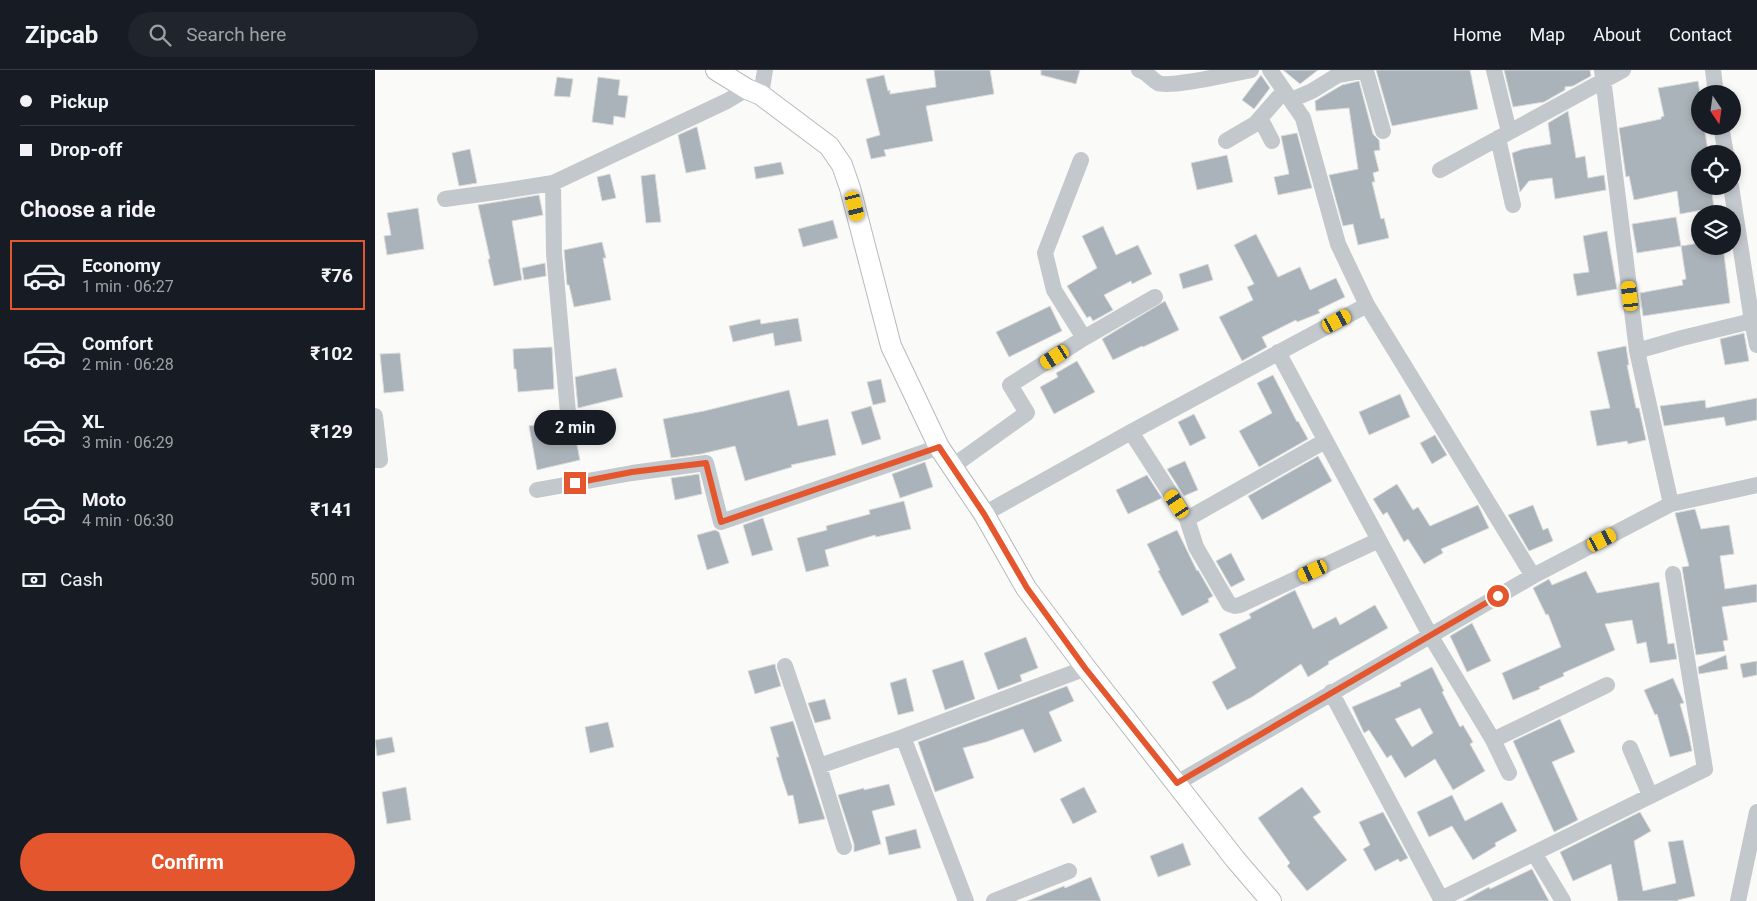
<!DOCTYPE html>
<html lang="en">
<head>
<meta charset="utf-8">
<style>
	body { margin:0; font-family:Roboto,sans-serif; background:#20242c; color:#f1f3f6; height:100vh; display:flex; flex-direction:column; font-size:19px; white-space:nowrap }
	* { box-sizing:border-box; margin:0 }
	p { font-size:16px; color:#9ea1a6 }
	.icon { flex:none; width:28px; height:28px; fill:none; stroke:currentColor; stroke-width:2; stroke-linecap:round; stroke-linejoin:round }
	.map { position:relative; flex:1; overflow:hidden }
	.panel { display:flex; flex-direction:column; background:#171b24; width:375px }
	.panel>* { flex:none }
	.hud { display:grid; align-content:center; height:110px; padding:0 20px; background:#171b24 }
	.needle { width:32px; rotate:167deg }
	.tools { position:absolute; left:1316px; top:15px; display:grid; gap:10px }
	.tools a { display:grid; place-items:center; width:50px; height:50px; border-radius:50%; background:#171b24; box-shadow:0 2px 8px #0003; font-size:25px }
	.end { position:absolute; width:22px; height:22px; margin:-11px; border:6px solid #e4572e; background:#fff; box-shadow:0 0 0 2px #fff }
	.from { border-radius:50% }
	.bubble { position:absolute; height:35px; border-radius:18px; background:#171b24; box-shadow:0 2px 8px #0003; font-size:16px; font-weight:700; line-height:35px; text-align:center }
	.car { position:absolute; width:15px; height:30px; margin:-15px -8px; border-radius:6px; box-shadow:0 0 4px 1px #0007; background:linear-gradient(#f5c518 24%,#345 0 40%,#f5c518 0 76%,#345 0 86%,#f5c518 0) }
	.hud b { display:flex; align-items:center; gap:18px; height:48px; font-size:19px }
	.hud b+b { border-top:1px solid #363941 }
	.hud i { width:12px; height:12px; background:#f1f3f6 }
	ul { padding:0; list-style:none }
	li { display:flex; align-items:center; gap:15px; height:70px; margin:0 10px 8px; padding:0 10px; border:2px solid transparent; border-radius:0px }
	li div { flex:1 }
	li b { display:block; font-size:19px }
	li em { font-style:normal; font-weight:700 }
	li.current { border-color:#e4572e }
	li>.icon { width:45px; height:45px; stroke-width:1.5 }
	h2 { padding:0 20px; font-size:22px; line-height:60px }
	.pay { display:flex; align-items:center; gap:12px; height:55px; padding:0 20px; font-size:19px }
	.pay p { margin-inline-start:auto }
	.button { display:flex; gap:10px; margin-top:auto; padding:10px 20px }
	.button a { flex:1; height:58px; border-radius:30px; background:#e4572e; color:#fff; font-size:20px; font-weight:700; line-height:58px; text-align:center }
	header { display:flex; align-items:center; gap:30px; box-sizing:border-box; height:70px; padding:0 25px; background:#171b24; border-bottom:1px solid #363941 }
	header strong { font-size:24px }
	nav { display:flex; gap:28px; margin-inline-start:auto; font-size:18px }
	.search { width:350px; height:45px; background:#20242c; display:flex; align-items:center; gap:12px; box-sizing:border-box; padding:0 18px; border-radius:28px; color:#9ea1a6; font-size:19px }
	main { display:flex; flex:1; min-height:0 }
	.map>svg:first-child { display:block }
	.building { fill:#aab3b9; stroke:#dcdcda; fill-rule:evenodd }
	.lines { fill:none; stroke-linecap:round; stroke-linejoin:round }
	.major-casing { stroke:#b5babe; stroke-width:22 }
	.minor { stroke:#c3c8cc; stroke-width:16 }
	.major { stroke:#fff; stroke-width:20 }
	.route { stroke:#e4572e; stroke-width:6 }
</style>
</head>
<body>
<header>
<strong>Zipcab</strong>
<div class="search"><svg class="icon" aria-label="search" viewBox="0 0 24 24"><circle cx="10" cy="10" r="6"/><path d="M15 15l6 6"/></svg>Search here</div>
<nav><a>Home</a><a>Map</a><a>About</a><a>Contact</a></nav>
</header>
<main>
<section class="panel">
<div class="hud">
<b><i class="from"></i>Pickup</b>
<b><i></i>Drop-off</b>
</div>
<h2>Choose a ride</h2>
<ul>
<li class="current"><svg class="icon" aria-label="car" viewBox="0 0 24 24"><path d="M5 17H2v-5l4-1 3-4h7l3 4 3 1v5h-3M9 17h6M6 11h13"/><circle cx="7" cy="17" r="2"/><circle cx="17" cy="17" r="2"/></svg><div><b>Economy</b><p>1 min · 06:27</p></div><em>₹76</em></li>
<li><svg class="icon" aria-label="car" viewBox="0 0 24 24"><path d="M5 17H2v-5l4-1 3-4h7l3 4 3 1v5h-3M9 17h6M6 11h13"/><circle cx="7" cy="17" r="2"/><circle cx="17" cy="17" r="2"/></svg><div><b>Comfort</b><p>2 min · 06:28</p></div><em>₹102</em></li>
<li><svg class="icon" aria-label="car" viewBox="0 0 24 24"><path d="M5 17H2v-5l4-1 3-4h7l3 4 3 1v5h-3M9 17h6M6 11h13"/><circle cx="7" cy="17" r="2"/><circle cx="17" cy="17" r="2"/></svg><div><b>XL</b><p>3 min · 06:29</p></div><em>₹129</em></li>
<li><svg class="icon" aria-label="car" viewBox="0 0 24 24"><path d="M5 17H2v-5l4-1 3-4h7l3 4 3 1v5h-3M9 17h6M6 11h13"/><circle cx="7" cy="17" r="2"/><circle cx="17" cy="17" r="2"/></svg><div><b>Moto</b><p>4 min · 06:30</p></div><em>₹141</em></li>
</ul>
<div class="pay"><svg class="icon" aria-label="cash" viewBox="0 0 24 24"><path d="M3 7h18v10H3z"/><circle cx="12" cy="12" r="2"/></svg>Cash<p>500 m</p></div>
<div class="button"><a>Confirm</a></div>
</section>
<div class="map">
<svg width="1382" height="831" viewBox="0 0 1382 831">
	<rect width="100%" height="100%" fill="#fafaf8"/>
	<path class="building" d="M559,0h56l4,24 -68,12 7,35 -49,9 2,6 -15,3 -5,-20 14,-4 -14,-56 18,-4 4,16 2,-1v4l46,-7z
		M666,0h39l-4,14 -35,-9z
		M908,0h35l-18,14z
		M1001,0h94l8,39 -86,17z
		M1129,0h86l1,6 -18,10 -8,1v3l-21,12 -31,5z
		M886,5l9,13 -16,21 -12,-9z
		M182,7l16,2 -3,18 -16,-1z
		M223,7l22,3 -2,15 10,1 -3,22 -11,-2 -1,9 -21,-3z
		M984,11l14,53 6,6 1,10 -6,1 5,20 -6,2 2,9h-3l9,37 3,-1 5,20 -31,7 -5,-21 -10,2 -14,-51 29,-6 -9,-61 -33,3 -1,-10 27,-16z
		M1323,11l2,12v33h4l4,25 -8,1v34h11l3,22 -34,6 -3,-23 -43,9 -5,-24 -3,1 -7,-49 42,-9v-2l3,-1 -6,-28z
		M1193,41l8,47 9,-2 3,22 16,-3 2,15 -51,9 -3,-21 -23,3 -9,11 -8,-39 11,-4 28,-5 -3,-21z
		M321,57h1l9,42 -20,4 -8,-38z
		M922,63l15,55 -34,7 -4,-18 15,-3 -8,-38z
		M95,79l7,34 -18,3 -7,-33z
		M852,85l6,27 -36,8 -6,-27z
		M406,92l3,12 -28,5 -2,-12z
		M235,104l6,24 -14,3 -5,-24z
		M280,104l6,48 -15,1 -5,-47z
		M164,125l4,20 -31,6 10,59 -28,6 -6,-27h2l-12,-54z
		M43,138l6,41 -37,6 -3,-19 7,-1 -4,-22z
		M1301,147l5,29 -44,7 -5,-29z
		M458,150l5,18 -35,9 -5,-18z
		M728,156l13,29 22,-10 14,29 -20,10 -1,-3 -27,14 9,15 -20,11 -3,-5 -3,2 -20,-32 30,-18 -15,-32z
		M1232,161l10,58 -40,7 -4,-22 16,-2 -6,-36z
		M881,164l22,43 22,-10 10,23 26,-12 9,19 -27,13 2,3 -23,9 -1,-2 -34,17 5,10 -25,14 -23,-44 34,-17 -6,-13 7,-3 -20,-39z
		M227,172l4,16h-3l8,42 -37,7 -5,-22h-2l-3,-35z
		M1325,173v3h23l7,57 -87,13 -3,-23 43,-8 -1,-5 4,-1 -5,-33z
		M170,193l1,13 -22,4 -2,-12z
		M833,194l5,16 -30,9 -4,-15z
		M790,231l14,29 -36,17 -1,-1 -29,14 -11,-21z
		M675,236l12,25 -53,26 -13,-25z
		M423,248l4,23 -27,5 -2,-13 -40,9 -4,-16 31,-7 1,5z
		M1369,263l5,28 -24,4 -5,-26z
		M1251,276l3,19h-2l9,43h3l7,32 -18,4 -1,-3 -30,5 -7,-35 20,-3 -13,-56z
		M177,277l2,42 -36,3 -2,-23h-2l-1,-20z
		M25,283l4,38 -20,2 -4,-39z
		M702,291l18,31 -41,22 -14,-27 18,-10 -2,-4z
		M241,298l7,29 -45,11 -3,-31z
		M898,305l24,47 1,-1 10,18 -49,28 -20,-36 33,-18 -15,-30z
		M506,309l5,23 -13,3 -6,-23z
		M414,320l9,36 30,-7 8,36 -45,10 1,2 -47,14 -10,-35 -34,8 -30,4 -8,-39 41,-8z
		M1025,324l10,23 -41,18 -10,-23z
		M1382,328v22l-31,6 -2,-9 -60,9 -4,-20 45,-6 1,8z
		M496,336l10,33 -19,6 -11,-33z
		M819,344l12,24 -16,8 -12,-24z
		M171,353l2,13 26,-6 6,30 -43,10 -8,-44z
		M1060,365l12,20 -15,9 -12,-21z
		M943,386l14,25 -70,39 -14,-24z
		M810,391l13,29 -14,6 -17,-27z
		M550,392l8,25 -33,11 -8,-24z
		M324,404l3,20 -27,6 -4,-22z
		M772,405l15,23 -34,16 -12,-24z
		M1022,414l16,26 5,-3 12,19 48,-21 11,23 -48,21 2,4 -19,11 -16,-25 -4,3 -17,-30 -4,3 -10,-16z
		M529,431l7,28 -35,8 -1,-2 -50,15 4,16 -23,6 -9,-34 30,-8 -1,-4 44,-12 -1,-4z
		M1158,435l10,25 5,-2 5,13 -24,10 -21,-36z
		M1320,439l6,20 28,-4 5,29 -14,2 5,33 32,-5v18l-35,5 6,33 -5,1 2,10 -29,4 -14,-88 7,-1 -14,-53z
		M388,448l10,32 -21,6 -9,-31z
		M340,460l4,2 10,31 -22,7 -10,-35z
		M802,460l20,41 1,-1 15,26 -5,3 1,3 -27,14 -24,-45 2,-1 -13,-26z
		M856,483l14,27 -14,7 -15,-26z
		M1211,501l11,22 62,-11 9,62 6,-1 3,16 -27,4 -4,-21 -9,2 -5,-24 -27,4 10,26 -52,23 1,3 -25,11 1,2 -27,11 -11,-27 59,-26 -13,-33 -2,1 -13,-27 16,-9 3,6z
		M920,520l18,39 23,-12 4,8 35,-20 13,23 -60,34 1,2 -21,13 -7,-13 -49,33 -25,13 -15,-28 24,-14 -17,-34 32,-16 -2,-4z
		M1097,553l19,38 -24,11 -17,-36z
		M651,567l12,31 -18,7 2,6 -24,9 -14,-37z
		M1351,585l2,14 -29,5 -1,-7z
		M588,590l12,39 -30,11 -13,-40z
		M1382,591v14l-14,3 -3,-14z
		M400,594l1,5 5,17 -26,8 -7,-23z
		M1057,597l12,24 -2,1 18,35 3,-2 10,17 -3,2 15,27 -32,19 -18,-31 -30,19 -14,-23 -4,3 -18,-28 -5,3 -12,-26 49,-21 -1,-3zM1045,638l13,25 -21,14 -17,-28z
		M531,608l8,33 -16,4 -8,-32z
		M1298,608l11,25 -4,1 9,32 3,15 -22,6 -13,-43 -2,1 -11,-25z
		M692,616l7,15 -25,11 13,29 -28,12 -11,-24 -37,13 -23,6 11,30 -39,14 -17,-50z
		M450,629l6,20 -16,4 -7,-20z
		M1185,649l15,33 -23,10 26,58 -24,12 -41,-91z
		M418,651l32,98 -26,5 -6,-29 -5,1 -6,-18 -6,-21h3l-9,-30z
		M233,652l6,25 -24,6 -5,-26z
		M17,667l3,15 -18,4 -2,-16z
		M514,714l6,21 -23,6 9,33 -27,8v-8l-16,-49 26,-7v2z
		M31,717l5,33 -24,4 -5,-32z
		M709,717l13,25 -24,12 -13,-25z
		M927,717l19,25 -8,5 34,43 -40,31 -20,-25 3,-3 -32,-45z
		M1077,725l13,26 37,-19 15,29 -22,12 1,3 -23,14 -21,-34 -23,11 -12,-25z
		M1008,742l25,46 -8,4 -2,-3 -23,12 -12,-22 7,-4 -11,-23z
		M1265,742l11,19 -17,10 9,50 33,-8 -8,-41 15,-2 12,56 -17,4v1h-60l-7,-37 -38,17 -13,-29z
		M541,759l5,19 -32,7 -4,-18z
		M808,773l8,22 -33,12 -8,-21z
		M1157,799l17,32h-86l26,-14 1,2z
		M716,807l10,24h-74l37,-15 1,2z"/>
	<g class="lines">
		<defs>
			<path id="major" d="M341,0l31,19 14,6 68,51 13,19 8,23 41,158 48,101 45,67 42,74 60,80 149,191 36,42"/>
		</defs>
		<use href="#major" class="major-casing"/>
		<path class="minor" d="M764,0c8,2 12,9 19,13 13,5 76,-10 93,-13
			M895,0l33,48 35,126 29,61
			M1119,0l15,62
			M1227,0l35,281 34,153 86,-19
			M1338,0l3,24
			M991,1l17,60
			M386,25l4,-25
			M916,30l21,-9 26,-16 28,-5
			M885,48l12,23
			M1346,56l5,28
			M1123,68l15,67
			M851,71l29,-17 29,-33
			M1065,100l183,-100
			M178,113l1,70 14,160
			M1356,116l21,135 5,-2
			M70,129l58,-8 50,-8 174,-82 20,-12
			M709,268l71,-41
			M1262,281l45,-13 70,-17 5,24
			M903,282l152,283 63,105 114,-55
			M0,346l5,44h-5
			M756,362l56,87 9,28 33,57 6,2 5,-1 139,-65
			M578,396l74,-53 -17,-28 74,-47 -30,-48 -9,-37 36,-93
			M162,420l95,-17 74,-10 15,59 218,-75
			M609,444l147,-82 236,-127 166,271
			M812,449l138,-78
			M410,596l34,100
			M956,622l110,207 264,-130 -32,-195
			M1118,670l16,33
			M1255,678l20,47
			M802,713l356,-207 138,-72
			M469,777l-25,-81 84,-29
			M1159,783l29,48
			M591,831l-63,-164 183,-69
			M619,831l75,-30
			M1363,831l19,-89"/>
		<use href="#major" class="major"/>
	</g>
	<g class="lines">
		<path class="route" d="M200,413l57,-11 74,-9 15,59 218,-75 45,67 43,74 58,80 92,115 321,-187"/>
	</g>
</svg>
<div class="tools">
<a><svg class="needle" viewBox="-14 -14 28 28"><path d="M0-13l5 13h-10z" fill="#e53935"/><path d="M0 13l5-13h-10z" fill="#9ea1a6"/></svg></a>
<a><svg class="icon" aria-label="locate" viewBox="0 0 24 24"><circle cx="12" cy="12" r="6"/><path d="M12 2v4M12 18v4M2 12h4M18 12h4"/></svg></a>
<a><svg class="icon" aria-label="layers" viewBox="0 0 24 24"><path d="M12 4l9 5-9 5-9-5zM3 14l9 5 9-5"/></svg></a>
</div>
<i class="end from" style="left:1123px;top:526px"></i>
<i class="end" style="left:200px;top:413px"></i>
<div class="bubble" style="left:159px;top:340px;width:82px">2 min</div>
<i class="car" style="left:480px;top:136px;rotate:166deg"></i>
<i class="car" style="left:1255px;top:226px;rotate:353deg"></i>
<i class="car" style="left:962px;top:251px;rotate:62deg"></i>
<i class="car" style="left:680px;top:287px;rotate:238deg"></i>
<i class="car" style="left:802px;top:434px;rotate:327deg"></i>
<i class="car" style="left:1227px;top:470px;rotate:63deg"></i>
<i class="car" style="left:938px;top:501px;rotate:245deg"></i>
</div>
</main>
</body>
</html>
